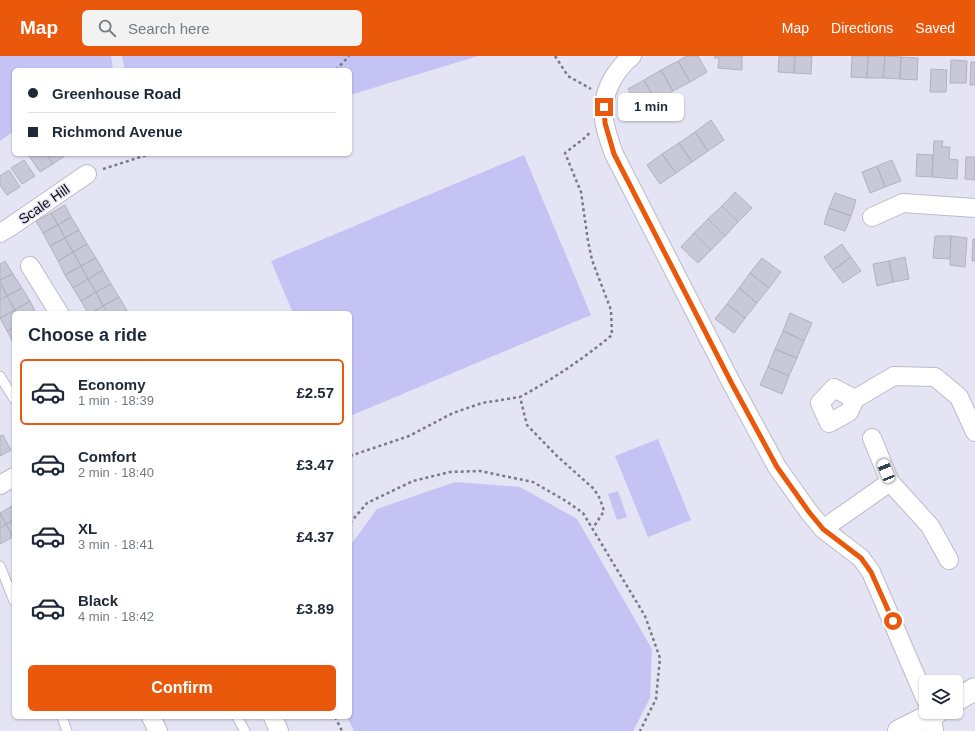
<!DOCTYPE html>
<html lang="en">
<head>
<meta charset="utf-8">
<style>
	body { margin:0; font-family:Arial,sans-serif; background:#f2f2f3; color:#1f2937; height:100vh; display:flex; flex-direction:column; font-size:15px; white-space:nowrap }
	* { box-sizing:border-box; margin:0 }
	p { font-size:13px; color:#747a83 }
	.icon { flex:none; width:22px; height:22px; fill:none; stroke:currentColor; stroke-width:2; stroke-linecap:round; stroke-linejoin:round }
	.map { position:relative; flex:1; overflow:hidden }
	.drawer { position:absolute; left:12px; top:255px; width:340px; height:408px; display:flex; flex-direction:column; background:#fff; border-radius:6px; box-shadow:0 1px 3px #0004 }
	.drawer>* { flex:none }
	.hud { position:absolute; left:12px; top:12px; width:340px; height:88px; border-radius:6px; box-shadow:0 1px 3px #0004; display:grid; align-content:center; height:88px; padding:0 16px; background:#fff }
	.fabs { position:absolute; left:919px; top:619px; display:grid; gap:8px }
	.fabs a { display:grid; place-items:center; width:44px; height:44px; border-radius:6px; background:#fff; box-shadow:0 1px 3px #0004; font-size:20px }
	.end { position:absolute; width:18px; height:18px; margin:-9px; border:5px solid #ea580c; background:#fff; box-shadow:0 0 0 2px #fff }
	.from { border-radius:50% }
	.bubble { position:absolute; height:28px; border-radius:6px; background:#fff; box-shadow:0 1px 3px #0004; font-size:13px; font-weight:700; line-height:28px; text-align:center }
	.car { position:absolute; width:12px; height:24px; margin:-12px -6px; border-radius:5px; box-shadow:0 0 3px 1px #0007; background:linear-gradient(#fff 24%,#345 0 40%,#fff 0 76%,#345 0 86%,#fff 0) }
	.hud b { display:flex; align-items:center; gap:14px; height:38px; font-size:15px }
	.hud b+b { border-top:1px solid #e0e1e3 }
	.hud i { width:10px; height:10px; background:#1f2937 }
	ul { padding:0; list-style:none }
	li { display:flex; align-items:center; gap:12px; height:66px; margin:0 8px 6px; padding:0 8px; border:2px solid transparent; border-radius:6px }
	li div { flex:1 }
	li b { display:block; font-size:15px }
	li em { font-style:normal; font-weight:700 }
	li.selected { border-color:#ea580c }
	li>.icon { width:36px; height:36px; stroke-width:1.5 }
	h2 { padding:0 16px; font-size:18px; line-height:48px }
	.action { display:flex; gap:8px; margin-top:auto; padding:8px 16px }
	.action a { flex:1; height:46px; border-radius:6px; background:#ea580c; color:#fff; font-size:16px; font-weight:700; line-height:46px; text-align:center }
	header { display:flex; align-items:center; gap:24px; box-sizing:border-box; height:56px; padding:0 20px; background:#ea580c; color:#fff }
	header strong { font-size:19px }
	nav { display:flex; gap:22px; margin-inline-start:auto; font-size:14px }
	.search { width:280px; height:36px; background:#f2f2f3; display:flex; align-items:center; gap:10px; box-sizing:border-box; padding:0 14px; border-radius:6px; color:#747a83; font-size:15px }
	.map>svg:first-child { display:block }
	.green { fill:#c4c3f3 }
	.building { fill:#c8c8d8; stroke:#b1b1c1 }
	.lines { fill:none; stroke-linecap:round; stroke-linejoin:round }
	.service-casing { stroke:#bbbbcb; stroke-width:11 }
	.minor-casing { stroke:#bbbbcb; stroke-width:20 }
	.tertiary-casing { stroke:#bbbbcb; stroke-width:24 }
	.path { stroke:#7a7a85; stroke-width:2.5; stroke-dasharray:3 3; stroke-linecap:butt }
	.service { stroke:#fff; stroke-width:9 }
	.minor { stroke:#fff; stroke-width:18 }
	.tertiary { stroke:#fff; stroke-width:22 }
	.route { stroke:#ea580c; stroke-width:5 }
	.labels { text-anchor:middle; stroke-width:3; stroke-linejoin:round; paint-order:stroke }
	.street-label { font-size:14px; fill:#0b0b10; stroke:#e4e4f5 }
</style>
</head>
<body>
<header>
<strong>Map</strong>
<div class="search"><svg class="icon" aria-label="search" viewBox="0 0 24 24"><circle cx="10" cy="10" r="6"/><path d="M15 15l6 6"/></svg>Search here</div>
<nav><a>Map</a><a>Directions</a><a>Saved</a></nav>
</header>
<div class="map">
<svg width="975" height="675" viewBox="0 0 975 675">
	<rect width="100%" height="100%" fill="#e4e4f5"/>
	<path class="green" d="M0,0h111l2,14h-99v61l-14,10z
		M122,0h356l-128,39v-25h-225z
		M524,99l67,160 -241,101v-103h-57l-22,-52z
		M658,383l33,81 -43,17 -33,-81z
		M455,426l65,5 57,32 75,130 -2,49 -17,33h-279l-7,-14h3v-171l27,-37z
		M618,435l9,26 -10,3 -9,-26z"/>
	<path class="building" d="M687,0h11l9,16 -17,10 -12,-21z
		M715,0h27v14l-24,-2 1,-10h-5z
		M779,0h16l-1,17 -16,-1z
		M795,0h17l-1,18 -17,-1z
		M852,0h16l-1,22 -16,-1z
		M868,0h17l-2,22h-16z
		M885,0l16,1 -1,22 -17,-1z
		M901,1l17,1 -1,22 -17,-1z
		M951,4l16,1 -1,22h-16z
		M678,5l12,21 -17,9 -12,-21z
		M971,6h4v23h-5z
		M931,13l16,1 -1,22h-16z
		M661,14l12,21 -17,10 -12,-21z
		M644,24l12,21 -17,9 -11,-21z
		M711,64l13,20 -16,11 -13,-19z
		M695,76l13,19 -16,11 -13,-19z
		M934,85h9l-1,6h8l-1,12 9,1 -1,19 -25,-2z
		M679,87l13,19 -16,11 -14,-19z
		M31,98h16l6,10 -13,8 -11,-16z
		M47,98h19v1l-13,9z
		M662,98l14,19 -16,11 -13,-19z
		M917,98l16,1 -1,22 -16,-1z
		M966,101h9v23l-10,-1z
		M24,104l11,16 -13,8 -11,-16z
		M892,104l9,21 -16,6 -8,-21z
		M877,110l8,21 -15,6 -8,-21z
		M9,114l11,17 -13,8 -7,-10v-9z
		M735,136l17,16 -14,14 -16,-16z
		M835,137l21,7 -5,16 -22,-8z
		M65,149l6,12 -13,8 -7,-12z
		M722,150l16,16 -13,14 -17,-17z
		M829,152l22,8 -6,15 -21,-7z
		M51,157l7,12 -15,8 -7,-12z
		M71,161l8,13 -14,8 -7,-13z
		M708,163l17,17 -14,14 -17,-17z
		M58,169l7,13 -15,8 -7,-13z
		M79,174l8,14 -14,8 -8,-14z
		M694,177l17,17 -13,13 -17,-16z
		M935,180h16l-1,23 -17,-1z
		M951,180l16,2 -2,29 -15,-2z
		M65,182l8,14 -15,9 -8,-15z
		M973,183h2v22h-3z
		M87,188l9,14 -15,8 -8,-14z
		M842,188l9,13 -18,13 -9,-13z
		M73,196l8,14 -16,9 -7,-14z
		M851,201l10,14 -18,12 -10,-13z
		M905,201l4,22 -16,3 -4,-21z
		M96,202l7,12 -15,9 -7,-13z
		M762,202l19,14 -12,16 -19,-15z
		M5,205l8,13 -13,6v-16z
		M889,205l4,21 -16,4 -4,-22z
		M81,210l7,13 -15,9 -8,-13z
		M103,214l8,14 -15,8 -8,-13z
		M750,217l19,15 -12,15 -18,-15z
		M13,218l9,14 -15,8 -7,-16z
		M88,223l8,13 -15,9 -8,-13z
		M0,227l7,13 -7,4z
		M111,228l8,13 -16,9 -7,-14z
		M22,232l8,13 -15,9 -8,-14z
		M739,232l18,15 -12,15 -18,-14z
		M96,236l7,14 -12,7h-3l-7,-12z
		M7,240l8,14 -15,8v-18z
		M119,241l9,15 -3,1h-17l-5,-7z
		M30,245l6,12h-19l-2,-3z
		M727,248l18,14 -11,15 -19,-14z
		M103,250l5,7h-17z
		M15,254l2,3h-3v14l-7,4 -7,-13z
		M790,257l22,10 -8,18 -21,-10z
		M14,271v17l-7,-13z
		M783,275l21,10 -7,17 -22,-9z
		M775,293l22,9 -8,18 -21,-9z
		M768,311l21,9 -7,18 -22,-9z
		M3,379l8,15 -11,6v-20z
		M14,449v15l-8,4 -6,-11z
		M0,457l6,11 -6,4z
		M14,464v16l-1,1 -7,-13z
		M6,468l7,13 -13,7v-16z"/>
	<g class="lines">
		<defs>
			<path id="service" d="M0,320l14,23
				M0,510l14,35
				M62,661l5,14
				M237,661l8,14"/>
			<path id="minor" d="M632,0c-20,17 -33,42 -27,69 2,10 6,20 9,29l118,230 45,83 32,45 14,17 38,29 10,14 55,128
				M872,161l31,-14 72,5
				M0,177l10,-6 77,-53
				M30,210l29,47
				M855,343l-21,-11 -14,15 9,20 20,-11 6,-13 39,-23 41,1 24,20 16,35
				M872,382l18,44 40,44 19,34
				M0,429l14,-8
				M823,473l67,-47
				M931,656l3,19
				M151,661l7,14
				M273,661l6,14"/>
			<path id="tertiary" d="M956,644l19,-11
				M899,675l38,-19"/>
		</defs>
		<use href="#service" class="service-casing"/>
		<use href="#minor" class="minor-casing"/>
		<use href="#tertiary" class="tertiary-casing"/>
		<path class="path" d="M555,0l13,20 23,13
			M336,14l13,-14
			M589,77l-2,3 -22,17 16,39 7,49 4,19 19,50 1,25c-29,24 -59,44 -92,62l7,28 30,31 37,33 6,10 4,12 -11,17
			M103,113l47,-15
			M350,400l59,-20 44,-23 29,-10 38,-6
			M350,467l17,-20 46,-22 37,-9 30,-1 53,11 33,19 17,12 62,103 15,42 -4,41 -16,32
			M335,661l7,14"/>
		<use href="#service" class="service"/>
		<use href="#minor" class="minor"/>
		<use href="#tertiary" class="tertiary"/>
	</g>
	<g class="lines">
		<path class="route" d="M604,51l1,16 9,31 118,230 45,83 32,45 14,17 38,29 10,14 22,49"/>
	</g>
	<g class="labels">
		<g class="street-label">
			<text transform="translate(44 148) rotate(-35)" y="5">Scale Hill</text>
		</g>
	</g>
</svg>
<div class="fabs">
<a><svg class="icon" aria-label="layers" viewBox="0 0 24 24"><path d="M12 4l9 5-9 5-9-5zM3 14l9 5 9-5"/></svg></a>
</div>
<i class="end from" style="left:893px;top:565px"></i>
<i class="end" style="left:604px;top:51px"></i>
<div class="bubble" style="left:618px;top:37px;width:66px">1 min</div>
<i class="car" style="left:886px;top:415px;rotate:338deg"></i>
<div class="hud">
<b><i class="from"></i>Greenhouse Road</b>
<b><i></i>Richmond Avenue</b>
</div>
<section class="drawer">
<h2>Choose a ride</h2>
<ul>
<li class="selected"><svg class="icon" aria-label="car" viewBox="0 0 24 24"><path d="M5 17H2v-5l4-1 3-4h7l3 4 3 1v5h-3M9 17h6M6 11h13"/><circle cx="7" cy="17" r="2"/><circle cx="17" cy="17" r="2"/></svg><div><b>Economy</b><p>1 min · 18:39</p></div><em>£2.57</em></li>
<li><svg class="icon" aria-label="car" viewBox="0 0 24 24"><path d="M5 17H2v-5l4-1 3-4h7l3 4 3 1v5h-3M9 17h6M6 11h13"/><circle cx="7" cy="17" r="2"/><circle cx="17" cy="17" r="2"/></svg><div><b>Comfort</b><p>2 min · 18:40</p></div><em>£3.47</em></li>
<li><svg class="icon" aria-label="car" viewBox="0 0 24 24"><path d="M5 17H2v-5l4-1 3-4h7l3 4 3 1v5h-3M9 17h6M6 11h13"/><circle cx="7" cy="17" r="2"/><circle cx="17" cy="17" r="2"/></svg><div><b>XL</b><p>3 min · 18:41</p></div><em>£4.37</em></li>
<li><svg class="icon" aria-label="car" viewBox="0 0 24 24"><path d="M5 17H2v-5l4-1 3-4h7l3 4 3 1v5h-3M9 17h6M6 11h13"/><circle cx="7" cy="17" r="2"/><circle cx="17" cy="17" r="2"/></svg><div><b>Black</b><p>4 min · 18:42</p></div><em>£3.89</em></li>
</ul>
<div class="action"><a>Confirm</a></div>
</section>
</div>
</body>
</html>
